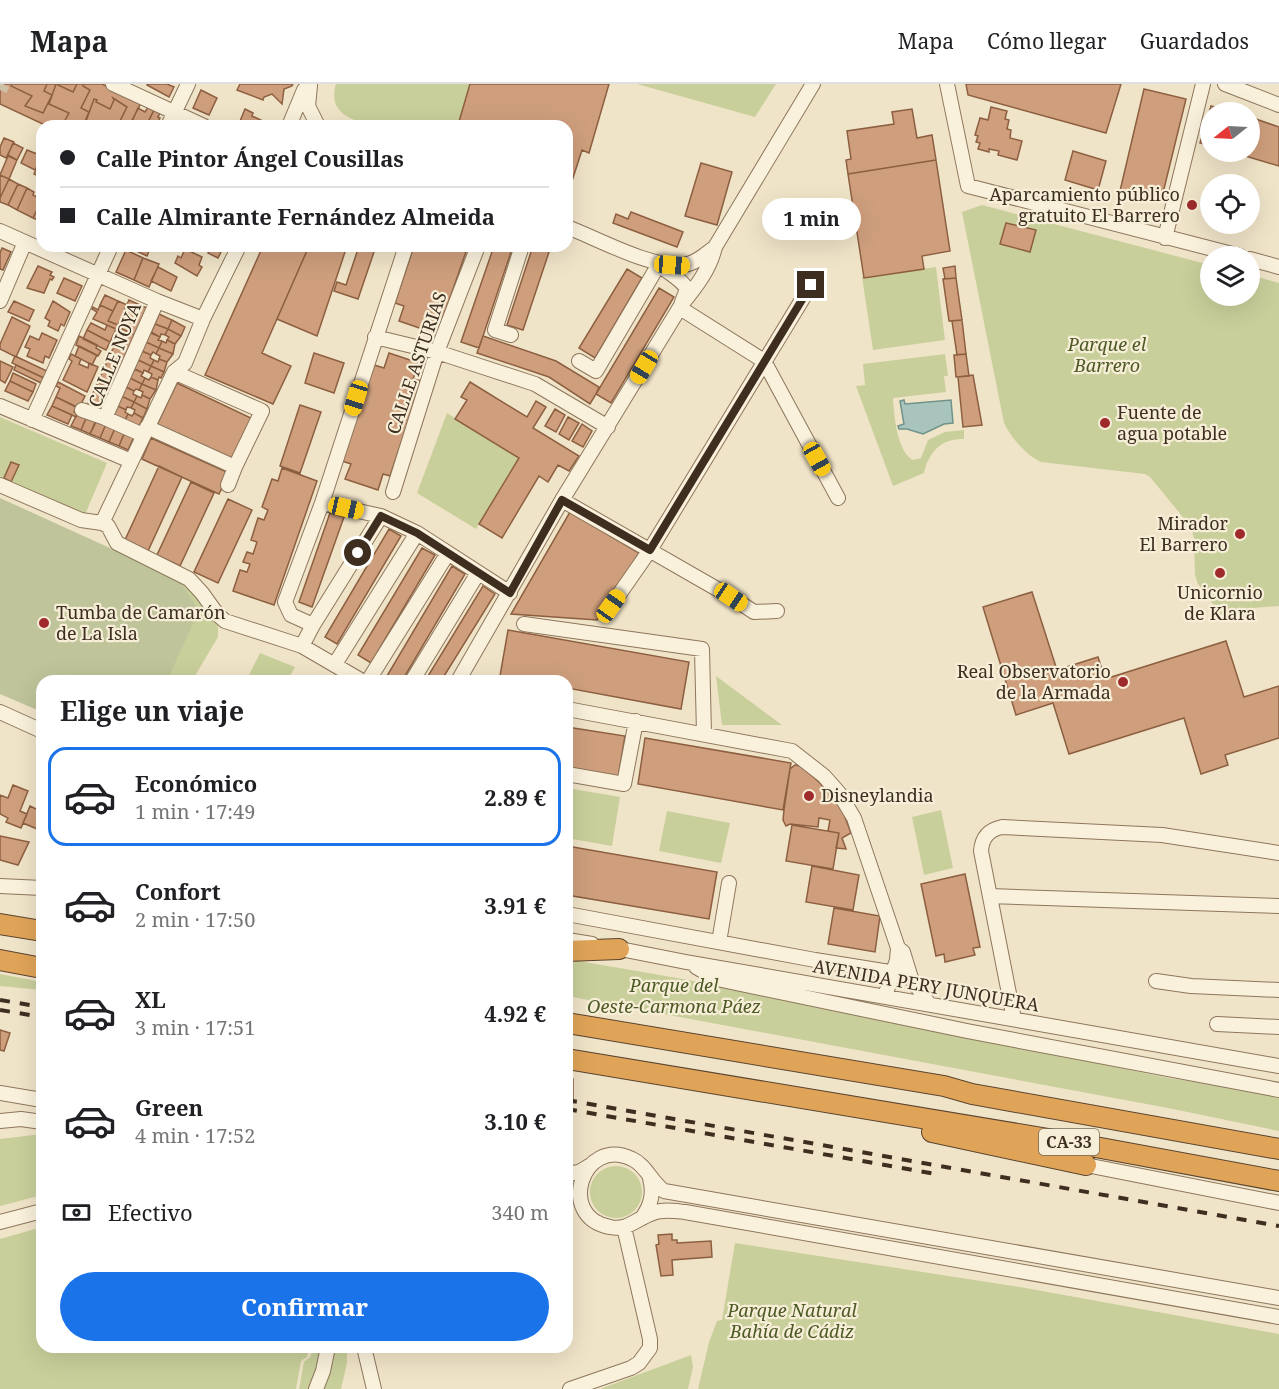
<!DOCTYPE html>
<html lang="es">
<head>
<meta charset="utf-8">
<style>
	body { margin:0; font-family:"Noto Serif",serif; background:#f6f6f6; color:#202124; height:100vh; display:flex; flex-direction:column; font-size:22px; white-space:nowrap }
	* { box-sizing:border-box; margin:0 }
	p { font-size:20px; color:#757577 }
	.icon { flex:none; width:33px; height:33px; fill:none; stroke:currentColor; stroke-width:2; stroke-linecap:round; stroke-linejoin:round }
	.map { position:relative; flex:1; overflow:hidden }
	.sheet { position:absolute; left:36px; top:591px; width:537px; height:678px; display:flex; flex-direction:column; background:#fff; border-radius:18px; box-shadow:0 6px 24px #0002 }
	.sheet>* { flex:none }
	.top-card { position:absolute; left:36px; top:36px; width:537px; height:132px; border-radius:18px; box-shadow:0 6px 24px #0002; display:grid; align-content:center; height:132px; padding:0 24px; background:#fff }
	.needle { width:39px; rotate:252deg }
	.tools { position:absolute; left:1200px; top:18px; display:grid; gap:12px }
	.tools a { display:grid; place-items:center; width:60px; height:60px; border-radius:50%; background:#fff; box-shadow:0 6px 24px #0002; font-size:30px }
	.end { position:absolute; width:27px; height:27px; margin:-14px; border:8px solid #3d2e20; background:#fff; box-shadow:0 0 0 3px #fff }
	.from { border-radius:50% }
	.bubble { position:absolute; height:42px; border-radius:21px; background:#fff; box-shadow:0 6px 24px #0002; font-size:20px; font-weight:700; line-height:42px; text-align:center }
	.car { position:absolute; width:18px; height:36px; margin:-18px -9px; border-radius:8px; box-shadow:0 0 4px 2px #0007; background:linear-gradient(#f5c518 24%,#345 0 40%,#f5c518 0 76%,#345 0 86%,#f5c518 0) }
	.top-card b { display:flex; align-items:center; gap:21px; height:57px; font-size:22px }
	.top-card b+b { border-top:2px solid #e0e0e0 }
	.top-card i { width:15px; height:15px; background:#202124 }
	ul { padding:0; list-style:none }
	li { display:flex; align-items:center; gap:18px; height:99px; margin:0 12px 9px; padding:0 12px; border:3px solid transparent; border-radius:18px }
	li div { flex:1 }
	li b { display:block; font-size:22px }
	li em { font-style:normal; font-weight:700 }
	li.selected { border-color:#1a73e8 }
	li>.icon { width:54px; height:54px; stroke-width:1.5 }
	h2 { padding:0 24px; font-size:27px; line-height:72px }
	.pay { display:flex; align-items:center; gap:15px; height:66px; padding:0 24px; font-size:22px }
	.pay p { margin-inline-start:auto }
	.cta { display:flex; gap:12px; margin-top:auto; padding:12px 24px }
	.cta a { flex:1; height:69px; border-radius:36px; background:#1a73e8; color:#fff; font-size:24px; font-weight:700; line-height:69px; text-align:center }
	header { display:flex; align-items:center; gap:36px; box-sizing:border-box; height:84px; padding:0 30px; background:#fff; border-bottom:2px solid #e0e0e0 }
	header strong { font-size:28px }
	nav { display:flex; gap:33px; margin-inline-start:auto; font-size:21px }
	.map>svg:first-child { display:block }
	.green { fill:#c9cf9b }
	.cemetery { fill:#bfc49a }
	.water { fill:#a9c4bc; stroke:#6f938a; stroke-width:1.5 }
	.building { fill:#cf9f7d; stroke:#8d5f41; stroke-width:1.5 }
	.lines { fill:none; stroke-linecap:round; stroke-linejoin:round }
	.minor-tunnel { stroke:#ccc0a6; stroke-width:14; stroke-dasharray:14 7; stroke-linecap:butt }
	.minor-casing { stroke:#8d765c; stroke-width:16 }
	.highway-casing { stroke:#5b4430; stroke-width:22 }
	.minor { stroke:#faf1dc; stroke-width:14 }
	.highway { stroke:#e0a458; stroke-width:20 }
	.rail { stroke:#3d2e20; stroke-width:4; stroke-dasharray:10 10; stroke-linecap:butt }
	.route { stroke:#3d2e20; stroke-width:8 }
	.poi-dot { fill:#9e2a2b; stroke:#f7eed8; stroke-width:2 }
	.labels { text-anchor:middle; stroke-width:4.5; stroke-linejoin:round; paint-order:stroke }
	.shield { fill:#f7eed8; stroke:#756857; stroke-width:1.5 }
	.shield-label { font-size:16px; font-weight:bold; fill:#3d2e20 }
	.poi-label { font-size:18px; fill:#3d2e20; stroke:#f7eed8; text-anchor:end }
	.park-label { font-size:18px; font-style:italic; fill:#4d5a26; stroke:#f7eed8 }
	.street-label { font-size:18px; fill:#3d2e20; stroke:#f7eed8 }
</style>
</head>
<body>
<header>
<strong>Mapa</strong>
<nav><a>Mapa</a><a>Cómo llegar</a><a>Guardados</a></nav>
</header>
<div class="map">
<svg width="1279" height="1305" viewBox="0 0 1279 1305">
	<rect width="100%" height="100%" fill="#f0e4c8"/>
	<path class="green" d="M336,0h134l-12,41 -9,-3 -1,4c-29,0 -129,11 -112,-42z
		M637,0h139l-21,33z
		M982,121l228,60v31h40v-21l29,8v323l-26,2 -31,8 -24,-32 -3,-9 -1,-37 -3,-11 -41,-50 -5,-3 -104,-12c-15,-7 -30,-24 -37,-39l-42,-211z
		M936,183l9,73 -72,10 -11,-73z
		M945,270l3,22h-4l2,16 -53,6c1,17 4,54 20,62l8,-2 7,-18 17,-8 19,-2v9c-23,-1 -35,13 -40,34l-31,13 -37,-100 9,-1 -2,-21z
		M447,329l72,45 -43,71 -59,-36z
		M0,333l107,46 -23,54 -77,-34 2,-6 -2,3 -7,-4z
		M178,495l8,4 32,40v14l-26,44h-25z
		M260,569l35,14 -8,14h-41z
		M716,592l66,49h-60z
		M567,704l53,9 -8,49 -45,-8z
		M941,726l12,58 -29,7 -12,-58z
		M667,727l63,12 -9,40 -62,-12z
		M573,876l110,19 486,99 110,16v37l-111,-23 -601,-112v-35z
		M0,890l42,8v8l-42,-4z
		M42,1050v61l-42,11v-67z
		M590 1108a26 26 0 1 1 52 0a26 26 0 1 1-52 0Z
		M42,1143v120h267l-2,10 -6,4 -5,28h-296v-150z
		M735,1159l285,44 259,47v55h-581l11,-47 8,-21 5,-1z
		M314,1263l25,3 1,-3h7v16l-6,26h-42l5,-27 6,-5z
		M691,1271l2,12 -5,22h-88z"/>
	<path class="cemetery" d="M0,414l178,81 21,31 -32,71h-125v31l-42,-18z"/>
	<path class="water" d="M904,316l1,4 46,-4 2,23 -9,1 -21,10 -16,-5h-8l-1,-3 6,-2 -4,-23z"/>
	<path class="building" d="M0,0h102l39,19 -12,23h-82l-47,-22z
		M12,0h35l-3,7 8,4 -9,18 -18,-7 7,-10 -21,-10z
		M56,0l17,8 4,-8h6v2l7,4 -9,18 8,4 -6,14h-16l-4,-2 6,-11 -20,-9z
		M147,0h20l7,3 -5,10 -22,-12z
		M240,0h53l-1,2 -8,3 -2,15 -10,-10 -8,3 -1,3 -26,-10z
		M470,0h139l-20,69 -7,-3 -10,31 -5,-2v-53h-119l1,-4 9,3z
		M966,0h155l-15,49 -138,-38z
		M1144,5l42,10 -25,102 -41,-10z
		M201,6l16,8 -8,17 -16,-7z
		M113,14l14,9 -9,18 2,1h-23l-11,-5 8,-22 3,1 -1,2 14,7 4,-9z
		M1211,22l22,6h-23v33l-10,-2z
		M148,23l6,3 -8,16h-16l8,-18 7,4z
		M991,23l16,4 -2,8 4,1 -2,9 4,1 -1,8 12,3 -5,19 -19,-5 1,-4 -10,-2v3l-11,-3 2,-6 -4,-1 2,-6 -3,-1 5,-17 8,2z
		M245,25l8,4 -1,3 21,10h-35z
		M912,25l5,29 15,-3 4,25 -88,14 -2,-14 5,-1 -4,-28 47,-7 -2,-12z
		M154,26l6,3 -2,4 2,1 -4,8h-10z
		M1250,33l29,10v39l-47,-14h18z
		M4,54l10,4 -8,16 -6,-3v-8z
		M13,59l10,5 -6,12 -9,-5z
		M27,66l15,6 -7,14 -14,-7z
		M1073,67l33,10 -8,29 -33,-10z
		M8,72l9,4 -8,19 -9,-4z
		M42,72v22l-8,-4z
		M936,76l14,91 -28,5 2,13 -60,9 -16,-104z
		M701,79l31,9 -15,53 -32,-9z
		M0,91l9,4 -9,19z
		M9,95l9,5 -10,21 -8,-3v-4z
		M18,100l9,4 -10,22 -9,-5z
		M27,104l7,4 -1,3 9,5 -9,18 -16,-8z
		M42,116v22l-9,-4z
		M631,128l52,20 -6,15 -64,-24 3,-9 12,5z
		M1006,139l30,7 -6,22 -30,-8z
		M126,162h25l-4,10z
		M212,162h12l-6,12 -10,-5z
		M263,162h46l-47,107 29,13 -18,38 -68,-29z
		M309,162h38l-30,90 -40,-17z
		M359,162h17l-18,53 -24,-8 3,-9 9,3z
		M414,162h54l-25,72 -6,-2 -6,16 -32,-11 5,-15 -9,-3z
		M494,162h19l-34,102 -18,-6z
		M533,162h18l-28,84 -16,-5z
		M2,164l9,4 -8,18 -3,-1v-16z
		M185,165l17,8 -3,8 3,2 -5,9 -22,-13 3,-7 3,2z
		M126,166l17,8 -9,22 -18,-8z
		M143,174l16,6 -10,23 -15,-7z
		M38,182l14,6 -2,3 4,2 -2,3 -2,-1 -6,14 -17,-5z
		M955,182l1,12 -11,1 -2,-11z
		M158,183l19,10 -6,14 -20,-10z
		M627,185l15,9 -47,80 -16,-10z
		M64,194l18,8 -7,15 -18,-8z
		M956,194l6,42 -13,1 -6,-42z
		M659,204l15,9 -63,106 -15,-9z
		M105,211l13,6 -5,10 -13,-6z
		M129,216l20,9 -13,27 -14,-7 6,-13 -5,-3z
		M14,217l20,9 -5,11 -21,-9z
		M53,217l17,11 -6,14 -3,-2 -3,7 -10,-5 2,-5 -5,-3z
		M118,217l9,4 -9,20 -10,-4z
		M100,221l13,6 -5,10 10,4 -2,4 -23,-10 4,-7 -5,-3 1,-2 5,3z
		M159,230l13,6 -4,9 -13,-5z
		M12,233l18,9 -14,31 -16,-8v-5z
		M172,236l13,7 -4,9 -13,-7z
		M962,236l4,34 -9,1 -5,-34z
		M91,239l14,7 2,-5 9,4 -6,13 -23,-12z
		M155,240l13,5 -3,6 -4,-1 -1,3 -9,-4z
		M122,245l14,7 -12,26 -14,-7z
		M168,245l13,7 -6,8 -8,-4 2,-3 -4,-2z
		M87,246l23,12 -4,8 -23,-11z
		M151,248l9,5 -2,3 4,1 -3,7 -13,-6z
		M42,249l15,7 -8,18 -4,-2 -2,7 -16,-7 3,-7 -5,-2 5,-11 9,4z
		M79,252l18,9 -1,3 5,3 -3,5 -22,-11z
		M483,252l73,25 43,26 -3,7 -6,10 -41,-27 -72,-24z
		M167,256l8,4 -2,10 -14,-6 3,-7 4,2z
		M146,258l13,6 -3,6 -3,-2 -2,3 -9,-4z
		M79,262l18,9 -5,10 -17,-9z
		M159,264l14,6 -6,8 -8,-3 1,-3 -4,-2z
		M142,267l9,4 -1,3 4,2 -3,6 -13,-6z
		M314,269l30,10 -10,30 -29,-10z
		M389,269l30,10 -6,16 9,2 -32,95 -7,-2 -5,16 -33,-11 6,-15 -9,-3 32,-96 10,3z
		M71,270l10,5 -2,5 9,4 1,-5 9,4 -11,25 -24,-12 9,-19 -3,-2z
		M966,270l3,22 -13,1 -2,-22z
		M110,271l14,7 -12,26 -14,-6z
		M15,272l32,15 -3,7 -32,-15z
		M159,275l8,3 -3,10 -13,-6 3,-6 4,2z
		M138,276l13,6 -3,6 -4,-2 -1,3 -9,-4z
		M0,277l13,6 -8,16 -5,-3z
		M16,281l28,13 -3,5 -27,-13z
		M151,282l13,6 -3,6 -2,-1 -1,3 -7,-3 1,-3 -4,-2z
		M135,285l8,4 -2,3 4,2 -3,6 -12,-6z
		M13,289l23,11 -3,8 -23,-11z
		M973,291l9,50 -19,2 -5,-50z
		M151,293l7,3 -2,10 -14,-6 3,-6 4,2z
		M130,294l12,6 -3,6 -3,-1 -2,2 -8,-4z
		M10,297l23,11 -5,9 -23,-10z
		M58,298l27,14 -6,12 -23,-11 4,-9 -4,-2z
		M98,298l14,6 -12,26 -14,-6z
		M470,298l57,35 9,-16 10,6 -13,21 46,28 -10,15 -11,-6 -10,17 -9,-6 -37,62 -23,-14 40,-66 -64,-39 12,-19 -6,-3z
		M177,299l76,36 -19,42 -77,-36z
		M142,300l14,6 -6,9 -8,-4 1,-3 -4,-2z
		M126,303l8,4 -1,3 4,2 -3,6 -13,-6z
		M142,311l8,4 -3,10 -13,-7 3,-6 4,2z
		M121,312l13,6 -3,6 -4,-1 -1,3 -8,-4z
		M56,313l20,10 -2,5 3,2 -1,3 -24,-11z
		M134,318l13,7 -4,9 -9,-5 1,-3 -4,-2z
		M300,321l21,7 -21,61 -20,-7z
		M52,322l20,9 -4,9 -21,-9z
		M118,322l8,4 -1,2 3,2 -3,6 -12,-6z
		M555,325l10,6 -9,17 -11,-6z
		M78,328l9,4 -6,14 -10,-4z
		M134,329l9,5 -4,8 -14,-6 3,-6 4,2z
		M87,332l9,4 -6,14 -9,-4z
		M568,333l11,6 -10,17 -10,-6z
		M97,336l9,4 -6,14 -10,-4z
		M106,340l9,4 -6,14 -9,-4z
		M582,340l10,7 -9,16 -11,-6z
		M115,344l9,6 -5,12 -10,-4z
		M124,350l10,3 -6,13 -9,-4z
		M151,354l78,35 -10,21 -77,-35z
		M11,378l8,3 -8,17 -7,-4z
		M159,382l23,11 -34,74 -23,-11z
		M282,384l35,13 -43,124 -41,-14 7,-21 7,2 3,-8 -7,-2 4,-10 6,2 4,-12 -6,-2 7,-22 6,2 4,-10 -6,-3 10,-28 6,2z
		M191,398l23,11 -34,73 -23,-11z
		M228,415l24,11 -34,73 -24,-11z
		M570,428l69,41 -42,67 -86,-6z
		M330,429l14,4 -32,90 -13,-5z
		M389,445l12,7 -64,108 -12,-7z
		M422,464l13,7 -64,108 -13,-8z
		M452,482l13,8 -63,107h-18z
		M483,502l12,8 -54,87h-16z
		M1032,508l25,78 41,-13 7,22 121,-38 18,56 35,-11v52l-54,17 3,10 -27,9 -17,-56 -115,36 -16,-51 -37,12 -33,-108z
		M508,546l181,32 -8,47 -114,-21v-7h-42l-25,-5z
		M567,643l58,9 -7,42 -51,-8z
		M645,654l146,25 -8,47 -145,-26z
		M795,681l6,1 19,17 22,26 9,24 -9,5 4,11 -10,-1 3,-15 -11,-2 2,-11 -11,-2 -1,9 -28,-3 -4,2 -3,-6 1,-10 6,-41z
		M13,701l15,6 -8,20 7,3 -6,14 -15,-6 2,-4 -8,-4v-19l8,3z
		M30,722l10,5 2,-5v25l-19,-8z
		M792,741l47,8 -6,36 -47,-8z
		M0,752l29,6 -11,23 -18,-5z
		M567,762l150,26 -8,47 -142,-24z
		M812,782l47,9 -6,35 -47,-8z
		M965,790l15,73 -7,1 2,7 -30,7 -1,-8 -8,2 -15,-72z
		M834,824l46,8 -5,36 -47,-8z
		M0,946l10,3 -6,18 -4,-1z
		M567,994l6,1v23l-6,16z
		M672,1150v6h5v3l34,-2 1,16 -40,3 1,15 -12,1 -5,-31 3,-1 -1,-9z"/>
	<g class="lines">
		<path class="minor-tunnel" d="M0,6l3,-6"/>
		<defs>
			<path id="minor" d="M113,0l91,42
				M947,0l21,102 272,70
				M1225,0l54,21
				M310,2l-2,20 10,20
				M168,42l20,-42
				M289,42l15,-36 6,-6
				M567,143c32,12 83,41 116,38 12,-1 23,-11 32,-18
				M0,147l157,70 46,18
				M1165,154l38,-154
				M1250,175l29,8
				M0,217l25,-59
				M680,224l84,53 74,137
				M511,251l-16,-5 27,-84
				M375,253l62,15 98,32 73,43
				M579,277l17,10 63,-107c8,9 22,14 28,25l-5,13
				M0,322l131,55
				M82,326l23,8
				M32,336l79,-174
				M147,343l88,40 27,-56 -88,-39
				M143,351l-38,-17 52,-117
				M0,401l81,35 21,3 6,3 9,17 72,36 13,14 15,21 8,7 77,25 60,35
				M228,401l7,-18
				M393,408l44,-140 41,-106
				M562,416l169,97 23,15 23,-1
				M322,419l59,13 36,17 93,60
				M102,439l72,-151 11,-9 18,-44 36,-73
				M611,522l39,-56 161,-265
				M524,540l178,25 2,85
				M313,541l68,-109
				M302,562l11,-21 -22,-10 -6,-13 37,-99 84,-257
				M335,580l82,-131
				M368,597l80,-128
				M412,597l66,-108
				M458,597l104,-181 120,-196c14,-17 28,-35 33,-57l98,-163
				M567,625l225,42 32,25 15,17 15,25 44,130 5,4 8,26 18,26
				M0,628l42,19
				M567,690l57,10 12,-63
				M0,802l42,2
				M990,812l289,10
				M567,830l248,46 87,14 9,4
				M567,856l25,4
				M719,858l10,-59
				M610,863l76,15 593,104
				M696,883l21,12 250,52 312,59
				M1156,897l35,5 88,4
				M885,912l12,-36 1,-12
				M1014,935l-33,-168c1,-13 7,-21 21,-24l160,8 117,18
				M1217,940l62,3
				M0,1009l42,7
				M0,1037l21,-2 21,3
				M1086,1081l193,38
				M567,1090l12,-2 10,-6
				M642,1134c9,-13 12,-24 8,-40
				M0,1138l42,-11
				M1279,1214l-615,-107c-13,-9 -18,-26 -32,-32 -50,-24 -76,59 -22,68 18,4 27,-9 43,-14 10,-4 22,-2 32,-1l594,105
				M364,1263l10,42
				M316,1305l7,-18 5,-24
				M570,1305l61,-21 8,-5 11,-15v-9l-26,-112"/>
			<path id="highway" d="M0,840l42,7
				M567,867l52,-2
				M0,876l42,8
				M567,939l377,63 28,8 307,55
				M567,975l523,87 189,35
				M932,1048l154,33"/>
		</defs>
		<use href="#minor" class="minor-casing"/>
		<use href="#highway" class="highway-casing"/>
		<use href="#minor" class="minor"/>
		<use href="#highway" class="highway"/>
		<path class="rail" d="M0,916l42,7
			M0,926l42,7
			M567,1016l712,126
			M567,1025l369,65"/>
	</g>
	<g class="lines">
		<path class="route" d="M358,469l23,-37 36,17 93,60 52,-93 88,50 161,-265"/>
	</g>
	<g class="poi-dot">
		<circle cx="1192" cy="121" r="6"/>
		<circle cx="1105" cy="339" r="6"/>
		<circle cx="1240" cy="450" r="6"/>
		<circle cx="1220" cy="489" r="6"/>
		<circle cx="44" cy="539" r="6"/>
		<circle cx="1123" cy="598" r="6"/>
		<circle cx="809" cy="712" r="6"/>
	</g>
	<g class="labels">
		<rect class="shield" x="1039" y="1045" width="60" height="26" rx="4.5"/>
		<g class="shield-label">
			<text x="1069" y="1064">CA-33</text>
		</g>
		<g class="poi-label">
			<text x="1180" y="117">Aparcamiento público<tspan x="1180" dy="21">gratuito El Barrero</tspan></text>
			<text x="1117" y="335" text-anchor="start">Fuente de<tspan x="1117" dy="21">agua potable</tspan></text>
			<text x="1228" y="446">Mirador<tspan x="1228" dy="21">El Barrero</tspan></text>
			<text x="1220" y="515" text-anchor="middle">Unicornio<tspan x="1220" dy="21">de Klara</tspan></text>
			<text x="56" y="535" text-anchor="start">Tumba de Camarón<tspan x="56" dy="21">de La Isla</tspan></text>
			<text x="1111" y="594">Real Observatorio<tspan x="1111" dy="21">de la Armada</tspan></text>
			<text x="821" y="718" text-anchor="start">Disneylandia</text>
		</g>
		<g class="park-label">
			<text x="1107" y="267">Parque el<tspan x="1107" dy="21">Barrero</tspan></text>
			<text x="674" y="908">Parque del<tspan x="674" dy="21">Oeste-Carmona Páez</tspan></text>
			<text x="792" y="1233">Parque Natural<tspan x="792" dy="21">Bahía de Cádiz</tspan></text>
		</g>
		<g class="street-label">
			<text transform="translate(115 271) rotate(-68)" y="6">CALLE NOYA</text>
			<text transform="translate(417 279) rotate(-71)" y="6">CALLE ASTURIAS</text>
			<text transform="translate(926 902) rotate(10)" y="6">AVENIDA PERY JUNQUERA</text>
		</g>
	</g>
</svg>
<div class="tools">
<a><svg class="needle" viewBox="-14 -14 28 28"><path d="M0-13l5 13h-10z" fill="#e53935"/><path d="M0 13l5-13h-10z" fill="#757577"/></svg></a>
<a><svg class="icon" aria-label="locate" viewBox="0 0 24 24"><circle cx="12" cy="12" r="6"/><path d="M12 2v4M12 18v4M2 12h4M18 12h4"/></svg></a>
<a><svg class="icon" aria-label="layers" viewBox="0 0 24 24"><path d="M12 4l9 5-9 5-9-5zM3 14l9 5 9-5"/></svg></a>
</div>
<i class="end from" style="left:358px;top:469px"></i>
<i class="end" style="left:811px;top:201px"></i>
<div class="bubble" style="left:762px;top:114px;width:99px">1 min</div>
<i class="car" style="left:672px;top:181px;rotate:94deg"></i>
<i class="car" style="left:644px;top:283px;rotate:211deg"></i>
<i class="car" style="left:356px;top:314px;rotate:197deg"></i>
<i class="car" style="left:817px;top:375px;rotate:151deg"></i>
<i class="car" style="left:346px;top:424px;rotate:103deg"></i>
<i class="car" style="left:731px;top:513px;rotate:124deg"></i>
<i class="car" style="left:611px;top:522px;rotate:35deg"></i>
<div class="top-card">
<b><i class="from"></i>Calle Pintor Ángel Cousillas</b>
<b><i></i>Calle Almirante Fernández Almeida</b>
</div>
<section class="sheet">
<h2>Elige un viaje</h2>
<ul>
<li class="selected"><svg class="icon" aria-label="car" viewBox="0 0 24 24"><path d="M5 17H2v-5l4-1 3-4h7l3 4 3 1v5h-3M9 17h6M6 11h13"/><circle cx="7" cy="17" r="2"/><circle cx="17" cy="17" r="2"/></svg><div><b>Económico</b><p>1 min · 17:49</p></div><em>2.89 €</em></li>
<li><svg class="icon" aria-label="car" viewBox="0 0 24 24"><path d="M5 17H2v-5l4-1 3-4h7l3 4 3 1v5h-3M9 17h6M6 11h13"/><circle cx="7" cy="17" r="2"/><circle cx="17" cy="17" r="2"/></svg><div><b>Confort</b><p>2 min · 17:50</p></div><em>3.91 €</em></li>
<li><svg class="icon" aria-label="car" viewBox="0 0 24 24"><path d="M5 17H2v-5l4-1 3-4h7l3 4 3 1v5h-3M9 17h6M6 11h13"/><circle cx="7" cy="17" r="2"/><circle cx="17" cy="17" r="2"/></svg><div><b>XL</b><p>3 min · 17:51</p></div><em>4.92 €</em></li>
<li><svg class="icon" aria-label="car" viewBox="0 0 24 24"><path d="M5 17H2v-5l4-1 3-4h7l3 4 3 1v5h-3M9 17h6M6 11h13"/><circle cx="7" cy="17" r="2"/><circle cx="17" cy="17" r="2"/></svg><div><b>Green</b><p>4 min · 17:52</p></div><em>3.10 €</em></li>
</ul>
<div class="pay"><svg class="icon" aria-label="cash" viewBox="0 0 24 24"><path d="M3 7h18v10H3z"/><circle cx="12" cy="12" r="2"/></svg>Efectivo<p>340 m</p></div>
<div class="cta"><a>Confirmar</a></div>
</section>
</div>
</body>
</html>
